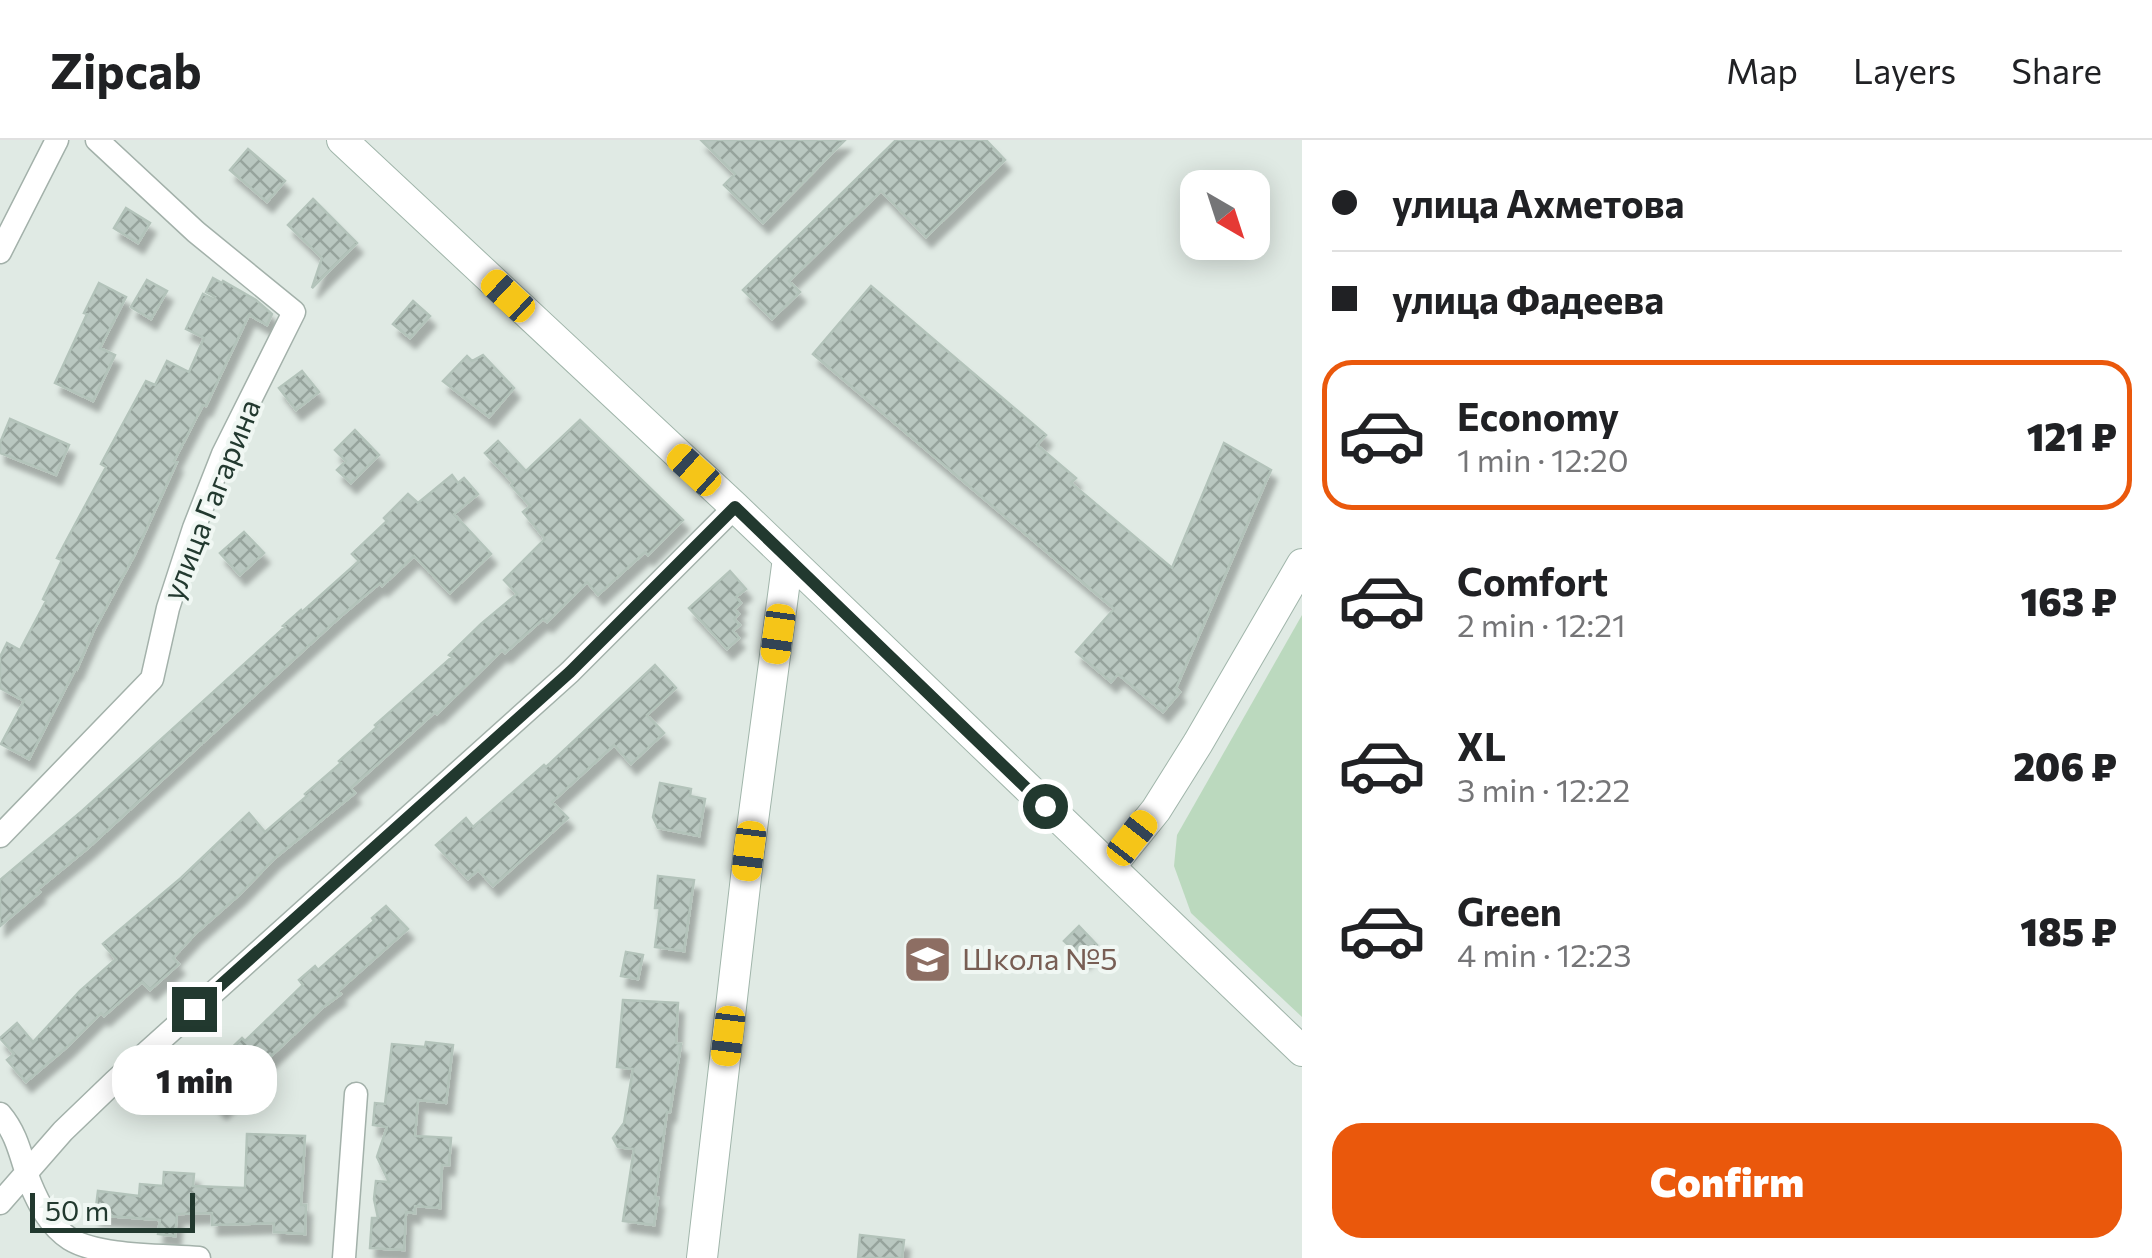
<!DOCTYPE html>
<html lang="en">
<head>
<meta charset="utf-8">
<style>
	body { margin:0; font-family:Commissioner,sans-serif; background:#f2f2f2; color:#202124; height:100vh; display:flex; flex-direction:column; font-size:38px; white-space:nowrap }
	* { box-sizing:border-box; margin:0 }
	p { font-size:32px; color:#757577 }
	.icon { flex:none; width:55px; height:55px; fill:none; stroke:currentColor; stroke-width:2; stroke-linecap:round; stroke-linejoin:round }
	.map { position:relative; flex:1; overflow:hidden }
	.sheet { display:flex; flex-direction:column; background:#fff; width:850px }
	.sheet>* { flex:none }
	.banner { display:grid; align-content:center; height:220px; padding:0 30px; background:#fff }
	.needle { width:65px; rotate:141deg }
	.fabs { position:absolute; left:1180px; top:30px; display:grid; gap:20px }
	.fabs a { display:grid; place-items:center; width:90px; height:90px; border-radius:20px; background:#fff; box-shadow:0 5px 25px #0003; font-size:50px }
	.scale { position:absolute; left:30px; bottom:25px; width:165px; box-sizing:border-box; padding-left:10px; border:5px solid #22392f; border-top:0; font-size:28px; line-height:35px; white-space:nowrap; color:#22392f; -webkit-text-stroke:8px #f0f7f3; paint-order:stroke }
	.end { position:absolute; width:45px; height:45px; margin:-22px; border:12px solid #22392f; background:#fff; box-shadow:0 0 0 5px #fff }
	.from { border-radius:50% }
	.bubble { position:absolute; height:70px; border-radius:30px; background:#fff; box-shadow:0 5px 25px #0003; font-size:32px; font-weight:800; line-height:70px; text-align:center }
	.car { position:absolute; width:30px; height:60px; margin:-30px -15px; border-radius:12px; box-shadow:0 0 8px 2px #0007; background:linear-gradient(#f5c518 24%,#345 0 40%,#f5c518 0 76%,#345 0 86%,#f5c518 0) }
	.banner b { display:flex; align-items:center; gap:35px; height:95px; font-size:38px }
	.banner b+b { border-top:2px solid #e0e0e0 }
	.banner i { width:25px; height:25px; background:#202124 }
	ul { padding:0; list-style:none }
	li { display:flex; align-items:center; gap:30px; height:150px; margin:0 20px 15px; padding:0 10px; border:5px solid transparent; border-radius:30px }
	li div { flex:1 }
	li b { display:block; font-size:38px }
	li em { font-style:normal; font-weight:800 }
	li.active { border-color:#ea580c }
	li>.icon { width:90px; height:90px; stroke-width:1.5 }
	.action { display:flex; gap:20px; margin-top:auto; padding:20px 30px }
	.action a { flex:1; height:115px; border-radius:30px; background:#ea580c; color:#fff; font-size:40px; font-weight:800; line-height:115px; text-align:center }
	header { display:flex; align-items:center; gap:60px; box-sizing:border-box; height:140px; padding:0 50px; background:#fff; border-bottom:2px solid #e0e0e0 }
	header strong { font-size:48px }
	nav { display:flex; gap:55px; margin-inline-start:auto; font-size:35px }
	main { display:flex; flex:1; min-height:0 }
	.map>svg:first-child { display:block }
	.grass { fill:#bbd9be }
	.building { fill:url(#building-cross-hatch); stroke:#b3c3ba; stroke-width:2.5; filter:url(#shadow) }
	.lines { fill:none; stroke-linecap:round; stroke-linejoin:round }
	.street-casing { stroke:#a3b1aa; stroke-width:25 }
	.secondary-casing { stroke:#a0b5aa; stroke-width:32 }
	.street { stroke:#fff; stroke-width:22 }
	.secondary { stroke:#fff; stroke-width:30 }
	.route { stroke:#22392f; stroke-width:12 }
	.labels { text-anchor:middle; stroke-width:8; stroke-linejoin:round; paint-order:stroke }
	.street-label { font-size:30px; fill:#22392f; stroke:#f0f7f3 }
	.education-label { font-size:30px; fill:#785e54; stroke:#f0f7f3; text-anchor:start }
</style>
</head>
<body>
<header>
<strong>Zipcab</strong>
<nav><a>Map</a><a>Layers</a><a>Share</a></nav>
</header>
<main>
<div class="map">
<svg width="1302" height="1118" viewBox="0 0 1302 1118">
	<defs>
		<pattern id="building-cross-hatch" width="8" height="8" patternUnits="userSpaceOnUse" patternTransform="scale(2.5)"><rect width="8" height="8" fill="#b9c7c0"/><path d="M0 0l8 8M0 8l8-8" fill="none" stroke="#96a39c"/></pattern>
		<filter id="shadow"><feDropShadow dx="5.5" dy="10" stdDeviation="2.5" flood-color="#0004"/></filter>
	</defs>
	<rect width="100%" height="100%" fill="#e0eae4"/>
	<path class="grass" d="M1302,475v402l-111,-104 -17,-47 3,-31z"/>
	<path class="building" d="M701,0h144l-82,83 -39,-38 11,-11z
		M896,0h90l19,20 -79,77 -45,-46 -92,90 11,11 -28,27 -29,-29z
		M248,9l37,32 -18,21 -37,-32z
		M313,59l44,44 -45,45 10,-30 -34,-33z
		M126,68l24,15 -12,20 -24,-15z
		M213,138l9,5 1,-2 33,19 16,14 -5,11 -18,-10 -43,91 -3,-1 -29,56 3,1 -42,92 -41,76 -17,39 -1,-1 -47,91 -28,-15 23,-43 -24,-13v-31l7,-14 13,7 26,-49 -3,-2 19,-39 -5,-2 49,-91 -5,-3 45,-83 9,4 12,-24 22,11 15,-34 -18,-9 17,-35 10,5 2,-2 -9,-5z
		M147,140l20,11 -16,28 -20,-12z
		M99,143l27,14 -26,51 15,7 -22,46 -38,-18 32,-69 -3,-1z
		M871,146l175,149 -9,10 39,33 -5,5 101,85 52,-125 47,27 -95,218 4,4 -17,20 -45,-38 -7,8 -35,-30 38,-43 -301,-255z
		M413,161l17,15 -20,22 -17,-14z
		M483,215l31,33 -25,29 -46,-36 24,-25 5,5z
		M302,231l17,21 -23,18 -17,-22z
		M10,279l59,26 -13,30 -56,-22v-10z
		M580,280l103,100 -35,35 -3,-3 -47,43 -11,-13 -40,40 -4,-3 -38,34 -3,-3 -65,64 -2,-2 -84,76 4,5 -80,65 -35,36 -44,39 -23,25 6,6 -29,26 -8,-8 -38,34 -3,-3 -33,33 -42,36 -19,-22 7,-6 -14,-16 17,-15 16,19 47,-51 36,-32 -13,-15 78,-66 68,-65 16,19 42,-36 -2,-2 36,-31 -2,-2 38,-34 -2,-2 77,-68 -3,-2 32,-31 36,-30 -13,-14 41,-41 -22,-27 7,-6 -19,-21 2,-2 -28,-30 13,-12 28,30z
		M355,290l24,25 -28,28 -14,-13 9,-9 -11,-11z
		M452,335l6,8 6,-5 14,16 -24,20 37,40 -41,39 -36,-37 -32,30 -2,-3 -39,33 -253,232 -51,42 3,2 -40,34v-46l82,-69 203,-184 -2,-1 18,-16 1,2 57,-51 -7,-7 35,-33 -3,-3 24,-24 10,9z
		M244,392l20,21 -24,22 -20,-22z
		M730,431l16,18 -10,8 5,6 -6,6 4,5 -5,5 6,6 -7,6 6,7 -12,11 -38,-41z
		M655,525l21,23 -29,27 17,18 -33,31 -17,-19 -62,57 16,16 -75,68 -15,-16 -10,9 -32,-34 30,-27 7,9 71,-62 2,2z
		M660,643l31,6 -1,7 15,3 -6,37 -41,-8 -5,-11z
		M658,736l36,4 -10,71 -29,-4 5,-39h-5z
		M386,766l22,23 -70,62 3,3 -19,14 -87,82 3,3 -17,16 -25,-27 46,-44 3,3 58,-56 -4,-5 16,-14 3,4 56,-49 -2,-3z
		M1079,786l18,19 -14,14 -19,-18z
		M626,812l17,3 -5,24 -17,-3z
		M623,860l55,3 -2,40 5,1 -11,68h-3l-12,86h3l-4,27 -31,-4 11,-72 -16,-2 -5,-9 11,-15 9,-54 -16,-2z
		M426,902l27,3 -7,58 -28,-3 -3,36 36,2 -2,27h-7l-2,43 -25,-2v7l-9,-1 -2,38 -34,-2 2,-30h6l-4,-19 2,-18 13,1 -12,-25 10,-30 -14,-2 2,-22 10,1 7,-60 33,3z
		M247,994l58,2 -4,69h5l-1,29 -31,-2v-9l-62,2v-12l-35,1 -2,22 -17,-2 2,-14 -65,-5 3,-24 41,5 1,-12 23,2 1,-14 30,2 -1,12 52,2z
		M860,1095l44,5 -2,18h-44z"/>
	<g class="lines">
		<defs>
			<path id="street" d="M0,112l57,-112
				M0,696l152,-157 16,-71 26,-80 29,-74 71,-142 -98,-80 -99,-92
				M0,974c18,21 21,44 30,69 9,22 20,43 40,56 29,18 95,16 129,19
				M0,1063l63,-72 52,-50 455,-409 165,-165
				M344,1118l12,-164"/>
			<path id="secondary" d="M342,0l393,367 567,544
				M1110,727l46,-57 42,-67 104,-179
				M702,1118l47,-407 39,-293"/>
		</defs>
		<use href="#street" class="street-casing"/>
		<use href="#secondary" class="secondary-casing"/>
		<use href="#street" class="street"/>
		<use href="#secondary" class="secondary"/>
	</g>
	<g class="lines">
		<path class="route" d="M194,869l376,-337 165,-165 310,299"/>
	</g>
	<defs>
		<symbol id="school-square" viewBox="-11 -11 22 22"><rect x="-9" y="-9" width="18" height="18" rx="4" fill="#8d6e63" stroke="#f0f7f3"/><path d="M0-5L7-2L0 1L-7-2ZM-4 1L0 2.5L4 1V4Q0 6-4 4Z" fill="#fff"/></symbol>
	</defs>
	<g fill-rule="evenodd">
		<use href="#school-square" x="900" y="792" width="55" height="55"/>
	</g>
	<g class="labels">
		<g class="street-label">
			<text transform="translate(212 360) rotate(-68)" y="10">улица Гагарина</text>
		</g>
		<g class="education-label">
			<text x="962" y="830">Школа №5</text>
		</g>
	</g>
</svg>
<div class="fabs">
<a><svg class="needle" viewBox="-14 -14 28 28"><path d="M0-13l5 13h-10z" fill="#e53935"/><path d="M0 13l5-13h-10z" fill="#757577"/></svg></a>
</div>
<div class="scale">50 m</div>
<i class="end from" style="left:1045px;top:666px"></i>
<i class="end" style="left:194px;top:869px"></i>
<div class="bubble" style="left:112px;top:905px;width:165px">1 min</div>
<i class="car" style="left:508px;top:156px;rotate:313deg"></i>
<i class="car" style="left:694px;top:330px;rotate:312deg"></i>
<i class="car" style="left:778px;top:494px;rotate:188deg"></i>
<i class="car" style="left:1132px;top:698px;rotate:38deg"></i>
<i class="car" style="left:749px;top:711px;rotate:187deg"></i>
<i class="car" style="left:728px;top:896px;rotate:187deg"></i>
</div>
<section class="sheet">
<div class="banner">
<b><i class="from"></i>улица Ахметова</b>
<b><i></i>улица Фадеева</b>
</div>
<ul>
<li class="active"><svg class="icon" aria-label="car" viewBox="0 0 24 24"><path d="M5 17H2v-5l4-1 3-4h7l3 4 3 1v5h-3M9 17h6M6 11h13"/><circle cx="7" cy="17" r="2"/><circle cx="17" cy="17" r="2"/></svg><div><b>Economy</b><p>1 min · 12:20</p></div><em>121 ₽</em></li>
<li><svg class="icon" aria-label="car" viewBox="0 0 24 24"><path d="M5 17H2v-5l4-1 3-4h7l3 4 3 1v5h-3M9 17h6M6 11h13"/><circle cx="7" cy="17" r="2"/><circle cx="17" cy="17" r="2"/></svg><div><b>Comfort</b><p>2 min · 12:21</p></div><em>163 ₽</em></li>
<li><svg class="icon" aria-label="car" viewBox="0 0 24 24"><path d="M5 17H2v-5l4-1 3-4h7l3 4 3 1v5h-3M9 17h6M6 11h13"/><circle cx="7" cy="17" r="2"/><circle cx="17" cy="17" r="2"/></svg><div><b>XL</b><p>3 min · 12:22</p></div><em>206 ₽</em></li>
<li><svg class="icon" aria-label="car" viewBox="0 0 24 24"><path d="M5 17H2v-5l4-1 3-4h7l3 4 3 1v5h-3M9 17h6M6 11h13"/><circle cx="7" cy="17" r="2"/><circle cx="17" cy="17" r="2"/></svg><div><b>Green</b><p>4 min · 12:23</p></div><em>185 ₽</em></li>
</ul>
<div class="action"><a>Confirm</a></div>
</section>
</main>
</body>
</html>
